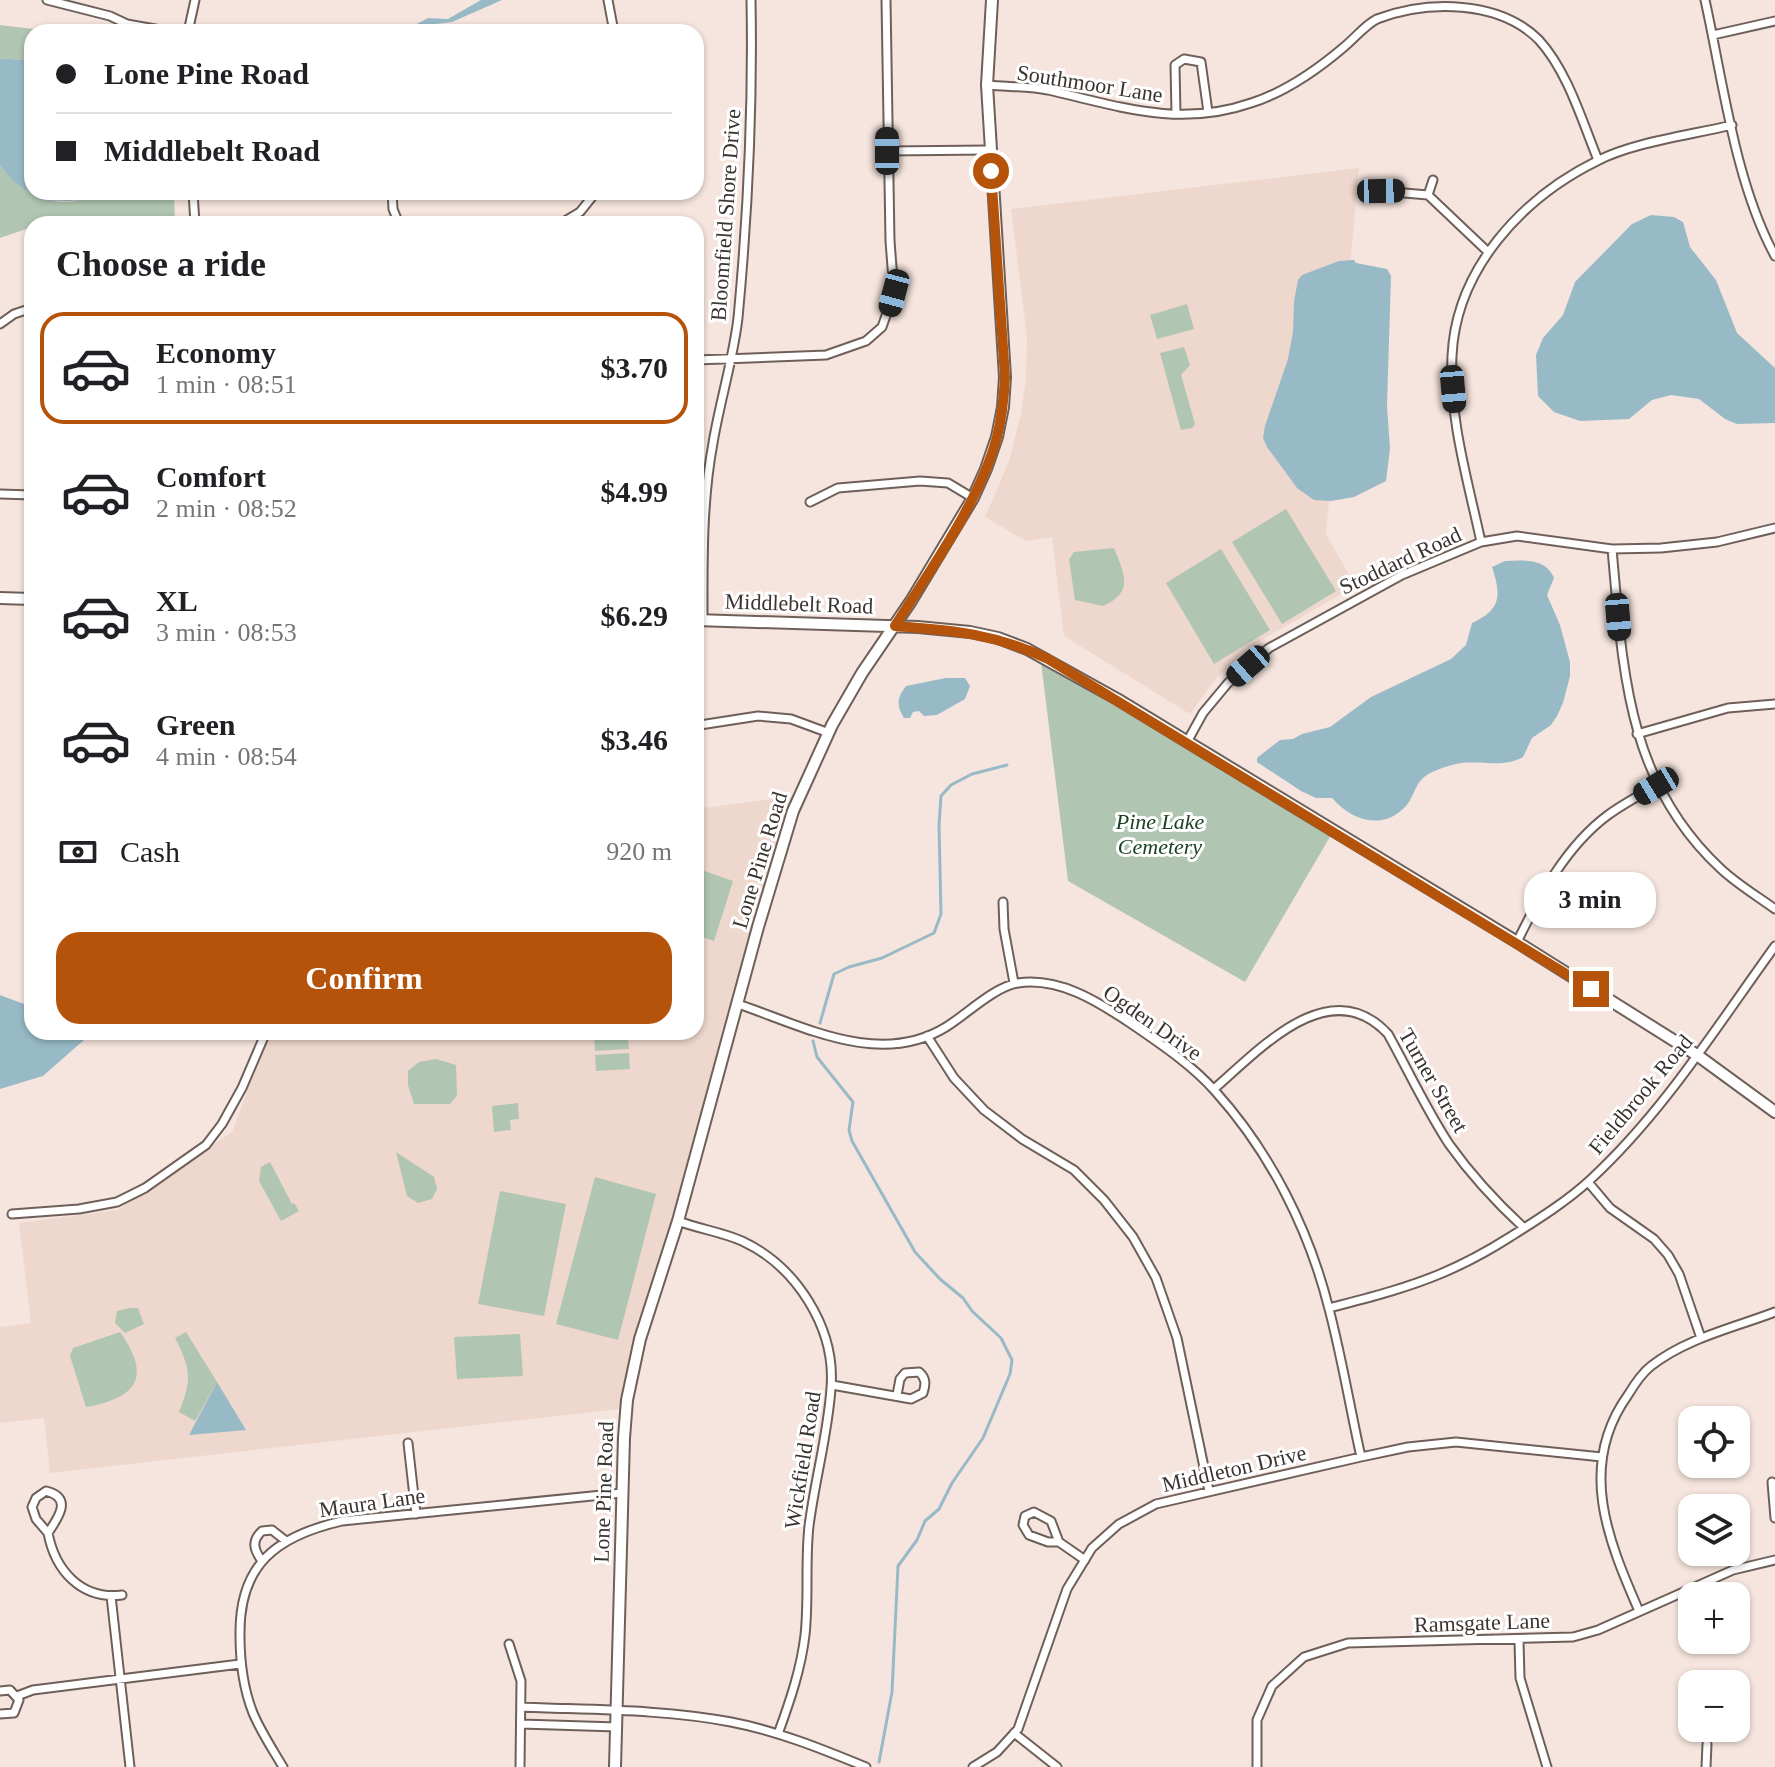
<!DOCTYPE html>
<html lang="en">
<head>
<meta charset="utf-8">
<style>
	body { margin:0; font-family:Georgia,serif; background:#f6f6f6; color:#202124; height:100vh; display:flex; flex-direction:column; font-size:30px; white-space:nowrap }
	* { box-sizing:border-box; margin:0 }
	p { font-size:26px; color:#757577 }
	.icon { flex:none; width:44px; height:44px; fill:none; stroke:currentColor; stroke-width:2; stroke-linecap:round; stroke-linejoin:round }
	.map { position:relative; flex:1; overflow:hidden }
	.sheet { position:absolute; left:24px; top:216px; width:680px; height:824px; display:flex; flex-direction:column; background:#fff; border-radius:24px; box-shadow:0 2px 6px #0004 }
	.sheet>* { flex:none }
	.banner { position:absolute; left:24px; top:24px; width:680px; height:176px; border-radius:24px; box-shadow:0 2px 6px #0004; display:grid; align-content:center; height:176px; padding:0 32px; background:#fff }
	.buttons { position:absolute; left:1678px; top:1406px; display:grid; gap:16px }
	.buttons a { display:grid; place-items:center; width:72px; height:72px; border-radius:16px; background:#fff; box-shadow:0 2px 6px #0004; font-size:40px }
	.end { position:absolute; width:36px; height:36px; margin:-18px; border:10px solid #b45309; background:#fff; box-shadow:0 0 0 4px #fff }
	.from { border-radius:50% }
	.bubble { position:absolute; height:56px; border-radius:24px; background:#fff; box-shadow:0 2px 6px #0004; font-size:26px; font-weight:600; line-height:56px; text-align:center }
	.car { position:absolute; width:24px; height:48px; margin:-24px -12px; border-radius:10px; box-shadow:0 0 6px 2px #0007; background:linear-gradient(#222 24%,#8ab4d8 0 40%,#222 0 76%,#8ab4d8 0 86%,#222 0) }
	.banner b { display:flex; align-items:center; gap:28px; height:76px; font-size:30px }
	.banner b+b { border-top:2px solid #e0e0e0 }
	.banner i { width:20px; height:20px; background:#202124 }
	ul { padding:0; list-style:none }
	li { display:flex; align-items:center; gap:24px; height:112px; margin:0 16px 12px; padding:0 16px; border:4px solid transparent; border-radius:24px }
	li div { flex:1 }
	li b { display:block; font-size:30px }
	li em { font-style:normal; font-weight:600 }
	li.selected { border-color:#b45309 }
	li>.icon { width:72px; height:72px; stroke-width:1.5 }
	h2 { padding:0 32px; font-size:36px; line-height:96px }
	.pay { display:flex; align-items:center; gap:20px; height:88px; padding:0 32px; font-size:30px }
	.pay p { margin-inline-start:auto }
	.primary-button { display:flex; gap:16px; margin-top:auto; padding:16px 32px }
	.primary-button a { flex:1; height:92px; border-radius:24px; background:#b45309; color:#fff; font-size:32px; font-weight:600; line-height:92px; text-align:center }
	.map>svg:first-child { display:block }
	.built { fill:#eed7cc }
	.green { fill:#b0c6b2 }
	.water { fill:#98bac6 }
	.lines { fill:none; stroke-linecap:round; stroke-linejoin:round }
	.stream { stroke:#98bac6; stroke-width:3 }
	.street-casing { stroke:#6e6059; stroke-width:11 }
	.secondary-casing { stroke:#6e6059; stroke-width:14 }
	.street { stroke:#fff; stroke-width:7 }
	.secondary { stroke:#fff; stroke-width:10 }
	.route { stroke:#b45309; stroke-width:10 }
	.labels { text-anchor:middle; stroke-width:6; stroke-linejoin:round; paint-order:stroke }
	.street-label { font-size:22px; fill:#3a3431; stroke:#fff }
	.park-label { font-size:22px; font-style:italic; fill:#183f1f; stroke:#fff }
</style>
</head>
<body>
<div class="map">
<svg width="1775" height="1767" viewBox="0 0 1775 1767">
	<rect width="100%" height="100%" fill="#f6e5de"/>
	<path class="built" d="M1359,168l-33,366 29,52 -107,62 -32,30 -26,36 -126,-78 -12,-99 -26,4 -41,-24 24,-56 12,-47 5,-36 1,-41 -16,-128z
		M801,795l-166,561 -7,52 -578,65 -6,-55 -44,5v-96l31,-4 -12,-100 99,-13 114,-78 38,-100h426v-223z"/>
	<path class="green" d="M0,25l58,7h-26v29l-32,-3z
		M0,165c23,27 61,51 94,27h80l1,32h-143v3l-32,11z
		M1187,304l7,25 -37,10 -7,-24z
		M1184,347l6,18 -9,10 14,49 -3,4 -11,2 -21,-77z
		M1286,509l50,82 -54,33 -50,-82z
		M1114,548c10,26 21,43 -11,58l-28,-6 -6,-41 5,-7z
		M1221,549l49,81 -56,34 -48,-81z
		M1041,662l290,173 -86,147 -177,-101z
		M696,868l37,13 -19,60 -18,-6z
		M627,1034l2,15 -34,2 -1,-15z
		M629,1053l1,16 -34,2 -1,-16z
		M436,1059l20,6 1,31 -7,8h-36l-6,-19v-14l11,-9z
		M518,1103l1,16 -9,1 1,10 -17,2 -2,-26z
		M396,1152l38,25 3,12 -5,10 -14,4 -11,-7z
		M270,1162l22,42 2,-1 5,8 -18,10 -22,-40 2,-14z
		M595,1177l61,17 -38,146 -62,-16z
		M500,1191l66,13 -22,112 -66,-12z
		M130,1308h8l6,16 -19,9 -10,-10 2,-12z
		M120,1332c32,45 17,66 -34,75l-16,-51 3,-8z
		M186,1332l31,50 -22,39 -16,-9c13,-32 12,-43 -4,-74z
		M520,1334l3,42 -66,3 -3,-42z"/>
	<path class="water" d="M481,0h21l-50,22 -33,4 -10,6h-7l26,-14 20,1z
		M0,58l32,3v131h62l-10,7 -15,2 -28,-1 -28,-19 -13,-16z
		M1651,215l23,2 9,5 7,25 26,33 21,53 38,35v55l-38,1 -12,-5 -26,-20 -28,-4 -19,5 -23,19 -49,2 -26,-9 -16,-16 -2,-41 7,-17 20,-23 12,-33 57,-58z
		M1354,260l2,3 31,6 4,7 -4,130 3,43 -4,32 -32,16 -23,4 -17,-1 -17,-12 -30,-41 -4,-9 2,-12 23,-67 5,-27 1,-31 4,-21 4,-5 37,-14z
		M1505,561c18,-1 41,-3 49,17l-7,17 13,30 10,37v14l-7,27 -6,13 -6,9 -19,13 -9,19c-21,12 -44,2 -67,7 -9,2 -28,8 -34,15 -7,7 -9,19 -16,27 -23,25 -54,15 -74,-8h-16l-15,-7 -44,-29v-4l23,-18 13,-1 9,-5 28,-7 41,-30 80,-38 15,-14 6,-22c30,-14 29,-28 20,-56z
		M946,678h19l5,8 -5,13 -28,16 -13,1 -5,-5 -6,1 -3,6h-6c-8,-13 -7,-20 2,-32z
		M0,995l32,12v25h61l-50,44 -43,13z
		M217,1382l29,48 -57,5z"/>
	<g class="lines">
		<path class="stream" d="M820,1023l14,-49 15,-7 33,-9 52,-25 7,-19 -2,-89 2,-29 10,-11 21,-11 35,-9
			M813,1041l4,16 36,45 -4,28 3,11 63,111 25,27 23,19 9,13 29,27 11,22 -2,14 -27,64 -31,45 -13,26 -14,12 -8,19 -19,26 -6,126 -13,70"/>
		<defs>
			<path id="street" d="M47,0l63,16 17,8 45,8
				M608,0l6,32
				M1705,0c18,81 30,183 70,256
				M188,32l7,-32
				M1713,35l62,-14
				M987,85c20,2 41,1 61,5 70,16 131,38 203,13 35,-11 66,-33 93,-56 11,-9 21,-22 33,-28 51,-19 122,-19 162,21 29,32 43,81 59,120
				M1176,114l-1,-49 9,-6 17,3 7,50
				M887,151l102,-1
				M1381,191l47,4 59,56
				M193,192l2,32
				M392,192l1,17 6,15
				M1428,195l5,-15
				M560,224l20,-12 16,-20
				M0,324l14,-10 18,-6
				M696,360l130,-5 40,-14 16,-14 12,-34 -4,-52 -4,-241
				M0,494l32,1
				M810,502l28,-14 82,-7 28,2 25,15
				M1481,542c-13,-61 -32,-123 -29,-186 4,-87 70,-158 145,-195 37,-19 94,-26 135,-36
				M1612,549c11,120 14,232 109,320 16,15 36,27 54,40
				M703,620c0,-59 -1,-118 10,-177 7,-42 20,-83 25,-125 10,-106 15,-212 13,-318
				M700,725l58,-9 33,3 38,14
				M1637,734l91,-26 47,-4
				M1187,742l16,-29 25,-30 41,-35 133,-73 79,-33 36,-6 95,13 49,-1 56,-6 58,-14
				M1003,902l1,27 10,54
				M1517,942c22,-45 49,-96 91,-127 15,-11 32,-20 48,-29
				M738,1004c65,22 142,64 208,23 21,-13 48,-40 72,-44 41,-6 79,18 112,40 29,20 61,41 85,68 55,61 94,138 114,218 13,49 21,99 32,148
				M927,1036l27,42 30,32 38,29 52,31 30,30 29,37 23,41 21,60 32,153
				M1214,1089c45,-39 116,-118 174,-55 20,36 38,75 61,110 22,31 47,58 75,84
				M1588,1182l22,26 44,31 14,16 11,19 22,64
				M12,1214l67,-5 38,-7 28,-14 61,-43 16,-21 20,-36 24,-56
				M678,1221c21,8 44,11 64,20 54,25 94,87 89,147 -3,46 -16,91 -22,138 -4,36 0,72 -4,109 -4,34 -15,66 -27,99
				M1329,1308c38,-10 75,-19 111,-34 24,-10 48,-23 70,-37 27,-17 56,-35 80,-57 73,-67 127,-154 185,-234
				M832,1385l79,14 12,-6c3,-9 3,-15 -4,-21l-14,1 -5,6 -3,16
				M408,1443l8,71
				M1772,1482l3,36
				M48,1533l-12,-14 -4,-12 4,-9 10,-7c28,7 11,28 2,42 7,37 33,67 74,62
				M1059,1542h-11l-19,-7 -6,-10 2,-9 9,-4 17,9 8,21 26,18
				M262,1561c-8,-11 -11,-20 0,-30l10,-1 14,11
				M111,1596l19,171
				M1639,1611c-31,-71 -62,-145 -11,-216 6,-10 14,-22 23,-29 36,-28 82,-38 124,-54
				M1519,1641l1,37 27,89
				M509,1644l12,37 -1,86
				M0,1691l10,-1 9,10 -5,13 -14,1
				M17,1696l16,-6 207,-26
				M521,1707c70,3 142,2 210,15 47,9 91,27 135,45
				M521,1724l96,3
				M1014,1733l43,34
				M283,1767c-10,-17 -22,-35 -30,-54 -10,-25 -13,-50 -13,-78 -1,-71 37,-99 102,-114l280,-28
				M973,1767l24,-15 21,-23 49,-140 25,-41 27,-24 37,-20 205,-47 47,-10 48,-5 146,15
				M1257,1767v-47l15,-34 32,-29 44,-14 225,-6 25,-7 135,-60 42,-10
				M1706,1767l1,-23"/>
			<path id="secondary" d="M0,598l32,1
				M696,620l222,7 52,5 28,6 29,11 90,50 400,243 180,113 78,57
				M615,1767l9,-329 3,-38 13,-61 38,-118 80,-294 35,-116 39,-86 30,-52 49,-72 62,-103 13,-29 11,-32 6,-30 2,-30 -18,-292 5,-85"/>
		</defs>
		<use href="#street" class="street-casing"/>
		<use href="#secondary" class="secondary-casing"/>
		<use href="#street" class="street"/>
		<use href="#secondary" class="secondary"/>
	</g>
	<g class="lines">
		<path class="route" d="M991,171l14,206c-1,20 -3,40 -8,60 -17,64 -67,133 -102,189 57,4 101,8 153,33l543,330"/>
	</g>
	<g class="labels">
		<g class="street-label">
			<text transform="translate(1090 83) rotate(9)" y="8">Southmoor Lane</text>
			<text transform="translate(725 215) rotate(-86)" y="8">Bloomfield Shore Drive</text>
			<text transform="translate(1400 560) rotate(-25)" y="8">Stoddard Road</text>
			<text transform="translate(799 603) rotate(2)" y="8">Middlebelt Road</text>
			<text transform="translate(759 860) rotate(-73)" y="8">Lone Pine Road</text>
			<text transform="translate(1153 1022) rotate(35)" y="8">Ogden Drive</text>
			<text transform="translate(1434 1080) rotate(60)" y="8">Turner Street</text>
			<text transform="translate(1640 1094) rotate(-50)" y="8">Fieldbrook Road</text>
			<text transform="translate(802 1460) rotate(-81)" y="8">Wickfield Road</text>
			<text transform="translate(1234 1468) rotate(-13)" y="8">Middleton Drive</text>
			<text transform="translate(603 1492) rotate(-88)" y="8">Lone Pine Road</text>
			<text transform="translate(372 1502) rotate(-8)" y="8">Maura Lane</text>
			<text transform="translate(1482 1622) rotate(-2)" y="8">Ramsgate Lane</text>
		</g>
		<g class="park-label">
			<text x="1160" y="829">Pine Lake<tspan x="1160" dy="25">Cemetery</tspan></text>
		</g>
	</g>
</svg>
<div class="buttons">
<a><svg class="icon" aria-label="locate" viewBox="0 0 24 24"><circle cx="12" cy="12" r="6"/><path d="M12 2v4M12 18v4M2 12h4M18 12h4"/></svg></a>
<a><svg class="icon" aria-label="layers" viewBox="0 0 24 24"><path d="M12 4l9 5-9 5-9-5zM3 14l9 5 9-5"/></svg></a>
<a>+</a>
<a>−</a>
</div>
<i class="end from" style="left:991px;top:171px"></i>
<i class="end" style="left:1591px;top:989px"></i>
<div class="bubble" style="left:1524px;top:872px;width:132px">3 min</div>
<i class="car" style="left:887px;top:151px;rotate:0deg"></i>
<i class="car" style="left:1381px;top:191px;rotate:89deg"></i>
<i class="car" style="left:894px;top:293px;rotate:195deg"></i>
<i class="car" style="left:1453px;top:389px;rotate:175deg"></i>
<i class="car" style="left:1618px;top:617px;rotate:175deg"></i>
<i class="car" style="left:1248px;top:666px;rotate:229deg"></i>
<i class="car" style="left:1656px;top:786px;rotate:239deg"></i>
<div class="banner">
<b><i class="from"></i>Lone Pine Road</b>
<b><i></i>Middlebelt Road</b>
</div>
<section class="sheet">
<h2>Choose a ride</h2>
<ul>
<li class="selected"><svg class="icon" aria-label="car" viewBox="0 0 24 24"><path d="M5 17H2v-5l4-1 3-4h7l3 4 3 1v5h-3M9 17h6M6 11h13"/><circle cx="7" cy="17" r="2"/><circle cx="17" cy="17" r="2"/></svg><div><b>Economy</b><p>1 min · 08:51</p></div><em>$3.70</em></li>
<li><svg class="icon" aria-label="car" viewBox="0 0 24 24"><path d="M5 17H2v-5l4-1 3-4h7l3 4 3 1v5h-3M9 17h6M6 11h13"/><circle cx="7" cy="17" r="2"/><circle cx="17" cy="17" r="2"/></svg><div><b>Comfort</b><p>2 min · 08:52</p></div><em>$4.99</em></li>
<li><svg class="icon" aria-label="car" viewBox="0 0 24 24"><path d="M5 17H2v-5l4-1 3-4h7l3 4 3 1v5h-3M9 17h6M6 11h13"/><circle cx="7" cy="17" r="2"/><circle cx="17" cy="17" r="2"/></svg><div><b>XL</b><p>3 min · 08:53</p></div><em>$6.29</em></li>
<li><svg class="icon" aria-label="car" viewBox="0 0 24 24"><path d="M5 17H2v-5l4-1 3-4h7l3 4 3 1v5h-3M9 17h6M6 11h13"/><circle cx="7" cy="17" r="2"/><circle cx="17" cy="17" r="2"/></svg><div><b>Green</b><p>4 min · 08:54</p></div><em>$3.46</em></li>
</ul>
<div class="pay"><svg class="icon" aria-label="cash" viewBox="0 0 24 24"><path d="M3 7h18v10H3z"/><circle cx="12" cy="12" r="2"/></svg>Cash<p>920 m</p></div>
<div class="primary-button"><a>Confirm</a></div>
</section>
</div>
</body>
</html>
